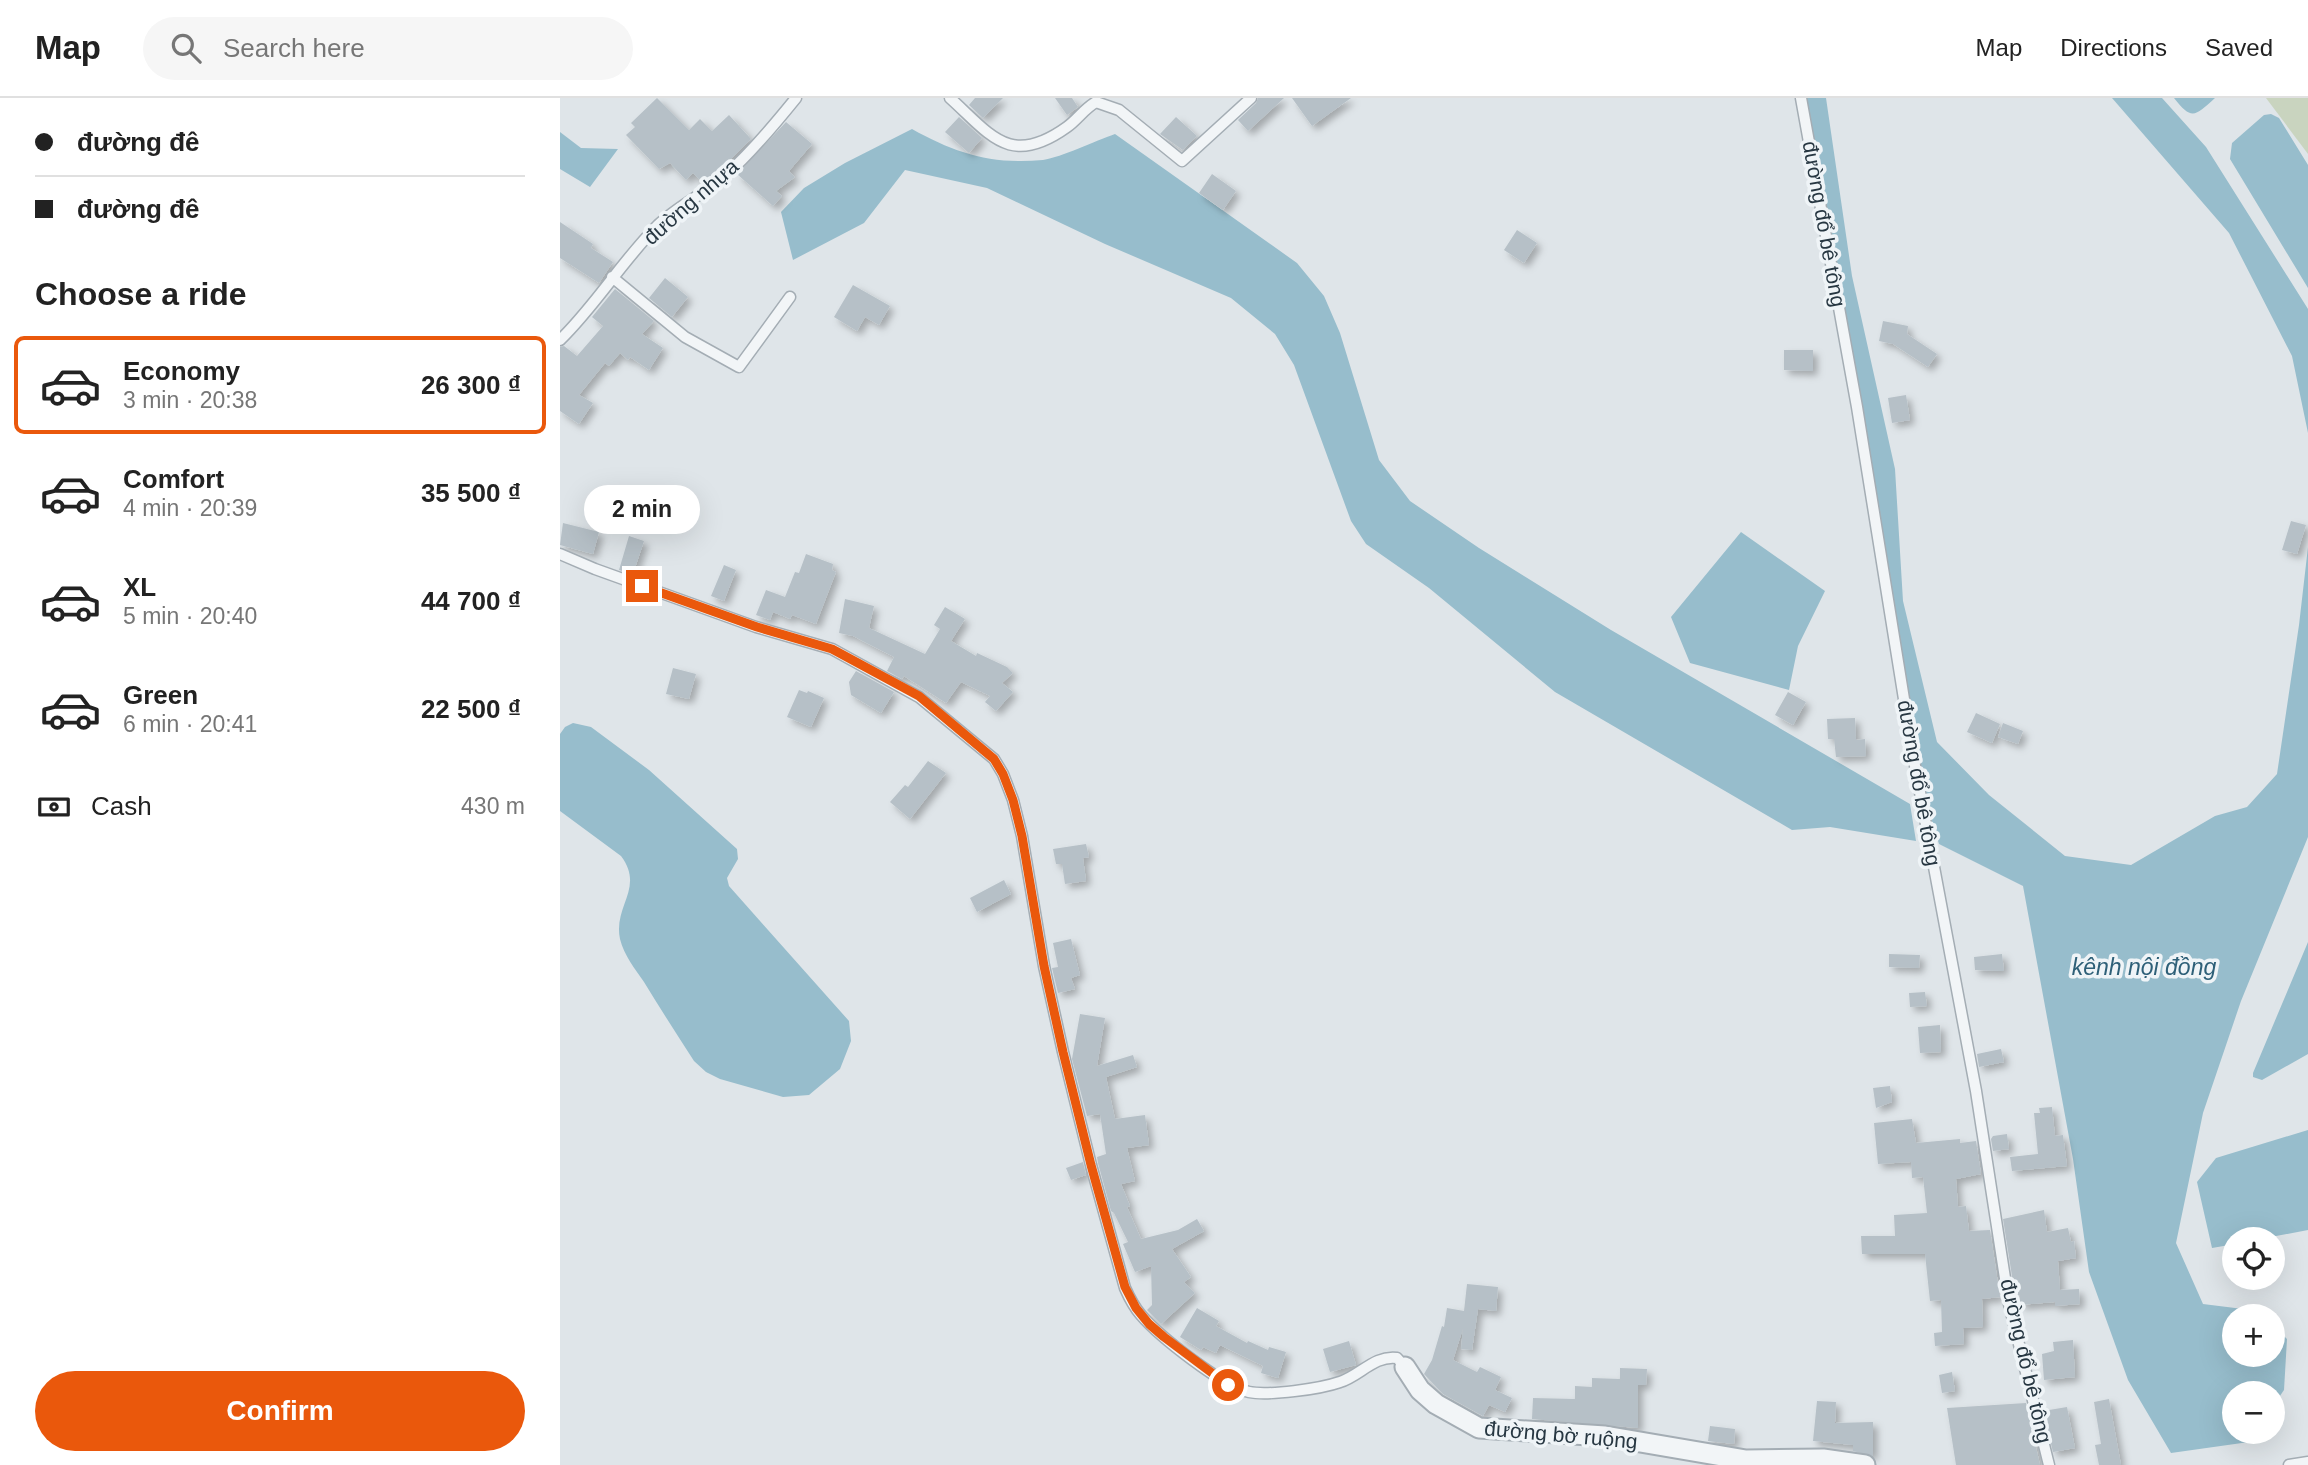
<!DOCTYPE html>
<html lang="en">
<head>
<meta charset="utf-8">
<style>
	body { margin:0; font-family:Helvetica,sans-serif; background:#f6f6f6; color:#222; height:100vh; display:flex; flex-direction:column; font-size:26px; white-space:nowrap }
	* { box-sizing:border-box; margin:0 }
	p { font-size:23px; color:#767676 }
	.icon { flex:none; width:38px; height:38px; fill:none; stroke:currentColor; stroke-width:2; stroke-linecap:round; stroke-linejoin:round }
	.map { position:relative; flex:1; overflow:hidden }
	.side { display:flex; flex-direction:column; background:#fff; width:560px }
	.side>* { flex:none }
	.guide { display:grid; align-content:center; height:154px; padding:0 35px; background:#fff }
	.controls { position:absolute; left:1662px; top:1129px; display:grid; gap:14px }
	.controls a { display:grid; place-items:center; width:63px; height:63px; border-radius:50%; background:#fff; box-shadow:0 7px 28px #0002; font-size:35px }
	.end { position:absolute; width:32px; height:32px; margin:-16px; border:9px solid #ea580c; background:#fff; box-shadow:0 0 0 4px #fff }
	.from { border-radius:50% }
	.bubble { position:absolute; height:49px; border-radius:24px; background:#fff; box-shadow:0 7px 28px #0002; font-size:23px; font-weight:600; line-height:49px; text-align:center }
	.guide b { display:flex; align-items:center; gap:24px; height:66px; font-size:26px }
	.guide b+b { border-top:2px solid #e0e0e0 }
	.guide i { width:18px; height:18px; background:#222 }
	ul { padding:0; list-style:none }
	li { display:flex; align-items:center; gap:21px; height:98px; margin:0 14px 10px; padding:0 21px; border:4px solid transparent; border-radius:10px }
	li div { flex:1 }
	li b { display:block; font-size:26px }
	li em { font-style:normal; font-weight:600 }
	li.on { border-color:#ea580c }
	li>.icon { width:63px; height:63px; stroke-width:1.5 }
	h2 { padding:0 35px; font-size:32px; line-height:84px }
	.pay { display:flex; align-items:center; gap:18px; height:77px; padding:0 35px; font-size:26px }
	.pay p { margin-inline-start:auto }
	.button { display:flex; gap:14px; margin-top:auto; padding:14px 35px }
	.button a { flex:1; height:80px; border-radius:42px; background:#ea580c; color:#fff; font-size:28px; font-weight:600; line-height:80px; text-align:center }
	header { display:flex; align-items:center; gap:42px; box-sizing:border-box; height:98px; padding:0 35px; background:#fff; border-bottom:2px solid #e0e0e0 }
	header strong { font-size:33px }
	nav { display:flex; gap:38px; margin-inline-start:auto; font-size:24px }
	.search { width:490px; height:63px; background:#f6f6f6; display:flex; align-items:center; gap:18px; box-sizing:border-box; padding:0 24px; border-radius:38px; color:#767676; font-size:26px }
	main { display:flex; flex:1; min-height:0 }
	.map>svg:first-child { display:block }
	.green { fill:#c9d4bf }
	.water { fill:#97bdcc }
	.building { fill:#b6c0c7; filter:url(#shadow) }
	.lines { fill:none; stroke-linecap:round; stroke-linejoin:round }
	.lane-casing { stroke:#a4adb4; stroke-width:13 }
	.street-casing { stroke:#a4adb4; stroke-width:23 }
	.lane { stroke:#f2f5f7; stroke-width:10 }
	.street { stroke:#f2f5f7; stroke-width:19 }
	.route { stroke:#ea580c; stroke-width:9 }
	.labels { text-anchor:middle; stroke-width:7; stroke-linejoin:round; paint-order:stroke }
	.street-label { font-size:21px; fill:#273742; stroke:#eff4f7 }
	.water-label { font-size:23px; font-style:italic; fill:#2e6078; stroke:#eff4f7 }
</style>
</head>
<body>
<header>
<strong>Map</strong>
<div class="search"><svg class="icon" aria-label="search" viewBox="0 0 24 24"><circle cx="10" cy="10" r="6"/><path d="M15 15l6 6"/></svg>Search here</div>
<nav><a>Map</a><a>Directions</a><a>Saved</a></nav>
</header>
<main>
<section class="side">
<div class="guide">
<b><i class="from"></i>đường đê</b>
<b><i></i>đường đê</b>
</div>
<h2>Choose a ride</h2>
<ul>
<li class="on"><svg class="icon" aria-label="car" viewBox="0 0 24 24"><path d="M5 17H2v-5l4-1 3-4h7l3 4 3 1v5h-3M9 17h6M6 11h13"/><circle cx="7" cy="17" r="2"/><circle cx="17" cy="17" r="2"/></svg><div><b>Economy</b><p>3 min · 20:38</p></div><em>26 300 ₫</em></li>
<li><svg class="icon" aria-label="car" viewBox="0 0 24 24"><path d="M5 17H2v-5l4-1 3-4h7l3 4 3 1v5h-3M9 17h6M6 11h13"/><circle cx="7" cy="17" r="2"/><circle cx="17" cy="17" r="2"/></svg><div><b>Comfort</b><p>4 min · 20:39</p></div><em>35 500 ₫</em></li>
<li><svg class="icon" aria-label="car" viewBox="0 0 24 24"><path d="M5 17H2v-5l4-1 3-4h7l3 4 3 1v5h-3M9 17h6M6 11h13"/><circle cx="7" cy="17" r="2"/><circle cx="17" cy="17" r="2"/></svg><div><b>XL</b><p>5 min · 20:40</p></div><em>44 700 ₫</em></li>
<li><svg class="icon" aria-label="car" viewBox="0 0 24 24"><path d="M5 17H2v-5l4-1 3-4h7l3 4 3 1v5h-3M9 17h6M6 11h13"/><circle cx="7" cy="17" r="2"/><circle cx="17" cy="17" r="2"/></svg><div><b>Green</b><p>6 min · 20:41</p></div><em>22 500 ₫</em></li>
</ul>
<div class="pay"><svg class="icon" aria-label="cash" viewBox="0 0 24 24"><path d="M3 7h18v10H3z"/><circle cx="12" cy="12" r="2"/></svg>Cash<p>430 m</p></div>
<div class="button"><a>Confirm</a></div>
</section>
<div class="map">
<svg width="1748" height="1367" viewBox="0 0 1748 1367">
	<defs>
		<filter id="shadow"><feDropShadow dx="4.5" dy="4.5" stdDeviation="3.5" flood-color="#0004"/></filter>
	</defs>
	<rect width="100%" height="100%" fill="#dfe5e9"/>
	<path class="green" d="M1706,0h42v56z"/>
	<path class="water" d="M1246,0h20l26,178 43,193 8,132 34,141 52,53 76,61 66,9 84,-49 32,-9 30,-33 22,-149 9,-78v290l-67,164 -38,112 -27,130 27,61 56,7 5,5h-29v38h38v-29l14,14 -3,51 -11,16v-13h-38v39h21l-7,10 -78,11 -43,-73 -39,-108 -16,-113 -50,-273 -84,-42 -15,-49 -69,-429z
		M1552,0h50l44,49 102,162v124l-16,-77 -63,-123z
		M1614,0h41c-20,18 -23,23 -41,0z
		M1711,16l8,4 29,47v123l-78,-129 2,-16 32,-28z
		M352,31c43,24 80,36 131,31 19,-3 52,-19 72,-26l182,129 27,33 16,37 39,127 31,41 69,47 132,82 299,174 6,37 -86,-14 -38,3 -237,-138 -126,-104 -63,-44 -15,-23 -57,-156 -19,-31 -44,-36 -126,-54 -118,-56 -82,-18 -41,53 -71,37 -12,-48 23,-24 41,-25z
		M0,34l21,16 37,1 -28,38 -30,-18z
		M1181,434l84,59 -27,55 -9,44 -99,-27 -19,-46z
		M13,625l18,4 58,43 88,79 1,10 -11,19 2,8 120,135 2,20 -11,28 -31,26 -26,2 -63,-18 -14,-7 -12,-11c-17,-26 -34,-53 -50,-79 -9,-13 -20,-27 -24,-43 -7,-33 25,-51 1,-83l-61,-45v-77l5,-7z
		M1748,844v112l-46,26 -9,-3v-4z
		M1748,1032v100l-48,9h-25v5l-23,4 -15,-66 19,-24z"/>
	<path class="building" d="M97,0l32,32 11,-11 12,12 17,-16 22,24 -29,29 -19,15 -10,-10 -7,7 -16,-17 -11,6 -33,-34 9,-8 -4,-4z
		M415,0h28l-20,20 -14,-13z
		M495,0h17l6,9 -11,8z
		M698,0h26l-36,33 -10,-11 18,-17z
		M732,0h59l-39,28z
		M399,19l23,21 -13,15 -24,-21z
		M616,19l21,19 -14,14 -23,-16z
		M226,24l26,22 -23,27 6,6 -19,14 6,5 -9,10 -36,-32z
		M652,76l24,17 -13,19 -24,-17z
		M0,124l33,22 -2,4 22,14 -14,21 -39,-25z
		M957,132l20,13 -13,20 -20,-13z
		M105,180l23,19 -16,20 -23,-19z
		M293,187l37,21 -11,19 -14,-8 -8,14 -23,-14z
		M55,191l39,32 -12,13 21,14 -14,22 -19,-13 -2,3 -8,-7 -11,13 -4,-3 -26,32 14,8 -14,21 -19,-13v-64l4,-1 13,10 26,-30 -11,-9z
		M1323,223l25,5 -1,8 30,20 -9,13 -35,-23 -14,-3z
		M1224,252h29v21l-29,-1z
		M1346,297l4,25 -18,3 -4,-25z
		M1731,423l15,4 -9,29 -15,-4z
		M3,425l36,9 -6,22 -33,-9z
		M69,438l15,5 -11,33 -14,-4z
		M246,456l27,10 -1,6 4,2 -20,52 -24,-9 -2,4 -17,-7 -3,8 -14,-5 10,-25 19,7 10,-25 4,1z
		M164,467l12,5 -12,31 -13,-5z
		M285,501l29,7 -5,22 56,26 15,-25 -6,-4 11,-18 20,12 -14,22 25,15 1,-3 30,14 6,6 -11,10 11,9 -17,19 -11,-9 5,-6 -29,-14 -15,21 -42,-27 -2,3 -15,-8 7,-14 -41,-21 -14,-3z
		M113,570l23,6 -7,25 -23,-5z
		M296,573l38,21 -13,21 -30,-18 -2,-13z
		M239,592l8,3 1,-2 16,7 -13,29 -24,-10z
		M1228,594l18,10 -13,23 -18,-10z
		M1416,615l24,11 -8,19 -25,-11z
		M1295,620l1,22 9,-1 1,17 -30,1 -2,-18h-6l-1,-20z
		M1443,625l20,8 -5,13 -20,-7z
		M368,663l18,12 -36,46 -20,-17 15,-17 3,2z
		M526,746l3,13 -6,1 3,23 -21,3 -3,-20h-6l-3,-15z
		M444,782l7,14 -34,18 -7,-14z
		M511,841l9,36 -9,3 4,11 -17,4 -6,-25 6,-1 -5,-24z
		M1329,856l31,1 -1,13 -30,-1z
		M1442,856l2,17 -29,-1 -1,-13z
		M1365,894l2,14 -17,1 -1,-14z
		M520,916l25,4 -8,48 36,-11 4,12 -31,10 9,42 30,-4 4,30 -22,3 8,33 -14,3 9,22 -3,1 14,32 37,-9 19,-11 7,12 -32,18 19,28 -7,5 11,11 -34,31 -14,-14 5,-5 -1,-39 -16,6 -12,-28 5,-2 -14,-29 -3,-2 -13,-48 -1,-6 9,-3 -6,-40 -13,2 -15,-57z
		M1380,927l1,27 -21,1 -2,-26z
		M1441,951l3,13 -25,5 -2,-13z
		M1330,988l2,16 -16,6 -3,-20z
		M1492,1009l3,29 8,-1 4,31 -55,5 -2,-14 28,-3 -4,-41h6l-1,-5z
		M1352,1021l4,24 44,-4v4l16,-2 5,33 -25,5 2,28 8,-1 3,25 21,-1 10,67 -18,2 1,28 -20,1 1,16 -29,2 -1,-13 8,-1 -1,-32 -11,1 -5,-47h-63l-1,-18h34l-1,-21 33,-2 -4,-36 -11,1 -1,-16 -33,2 -4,-41z
		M1447,1036l2,15 -16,2 -2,-12 2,-3z
		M523,1064l3,13 -15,5 -5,-12z
		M1484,1112l3,22 21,-4 3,14 3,-1 2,17 -18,3 2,29 19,-1 1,15 -25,2v-4l-35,3v-10h-5l-12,-76z
		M907,1186l31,3 -2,24 -18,-2 -6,41 -11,-1 2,-21 -10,32 24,12 3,-5 21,10 -6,13 17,8 -7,14 -16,-7 -6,11 -40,-22 -19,-20 8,-14 10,-34 2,1 3,-19 17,3z
		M637,1210l22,13 -3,5 31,17 1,-2 20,9 1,-3 17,5 -8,26 -17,-5 2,-7 -43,-21 -4,8 -13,-6 -2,3 -21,-13z
		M1513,1242l2,37 -31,3 -2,-26 12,-3 -1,-9z
		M789,1243l7,24 -26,7 -7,-23z
		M1060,1270l27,1 -1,16h-8v43l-106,-9 1,-21 42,1v-13l17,1v-9l28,1z
		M1392,1274l3,19 -13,2 -3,-18z
		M1549,1301l12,66h-22l-4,-20 6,-1 -7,-42z
		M1257,1303l19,1 -1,21 38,-1v34l-20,-5v-6l-40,-4z
		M1466,1305l14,62h-84l-9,-57z
		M1507,1309l8,41 -22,4 -10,-41z
		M1150,1328l25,3 -1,15 -26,-3z"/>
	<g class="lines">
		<defs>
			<path id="lane" d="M390,0c41,37 60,70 117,29 10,-7 17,-18 29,-25l23,8 63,51 69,-63
				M1241,0l56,309 56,348 63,336 33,213 40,161
				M52,179l73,60 54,30 51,-70
				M0,242c36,-35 62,-79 98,-115 21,-20 48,-32 69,-51 25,-22 48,-50 69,-76
				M0,456l35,15 161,58 76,22 87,48 75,62 9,15 10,26 9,36 22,130 19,86 28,113 34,123c4,9 9,19 16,27 19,22 81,71 108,77 19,4 71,-3 91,-10 20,-6 34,-27 57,-24l8,9
				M1729,1367l19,-3"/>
			<path id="street" d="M845,1269l15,23 16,14 43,24 126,8 141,24 77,-1 42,6"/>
		</defs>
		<use href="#lane" class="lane-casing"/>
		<use href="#street" class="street-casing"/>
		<use href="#lane" class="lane"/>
		<use href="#street" class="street"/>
	</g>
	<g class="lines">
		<path class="route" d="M82,488l115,41 75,22 87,47 75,63 9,15 10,26 9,36 22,130 19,86 28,113 34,122 11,21 13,16 15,13 64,48"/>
	</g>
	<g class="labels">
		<g class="street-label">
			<text transform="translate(131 104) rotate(-41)" y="7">đường nhựa</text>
			<text transform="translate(1264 126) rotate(80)" y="7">đường đổ bê tông</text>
			<text transform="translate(1359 685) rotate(80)" y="7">đường đổ bê tông</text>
			<text transform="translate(1466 1263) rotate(77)" y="7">đường đổ bê tông</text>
			<text transform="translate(1001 1337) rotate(5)" y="7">đường bờ ruộng</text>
		</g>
		<g class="water-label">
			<text x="1584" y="877">kênh nội đồng</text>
		</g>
	</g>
</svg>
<div class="controls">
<a><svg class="icon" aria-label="locate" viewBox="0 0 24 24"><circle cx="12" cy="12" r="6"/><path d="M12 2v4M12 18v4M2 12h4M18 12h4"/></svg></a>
<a>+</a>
<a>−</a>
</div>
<i class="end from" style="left:668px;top:1287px"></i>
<i class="end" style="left:82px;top:488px"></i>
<div class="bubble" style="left:24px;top:387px;width:116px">2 min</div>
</div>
</main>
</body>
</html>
